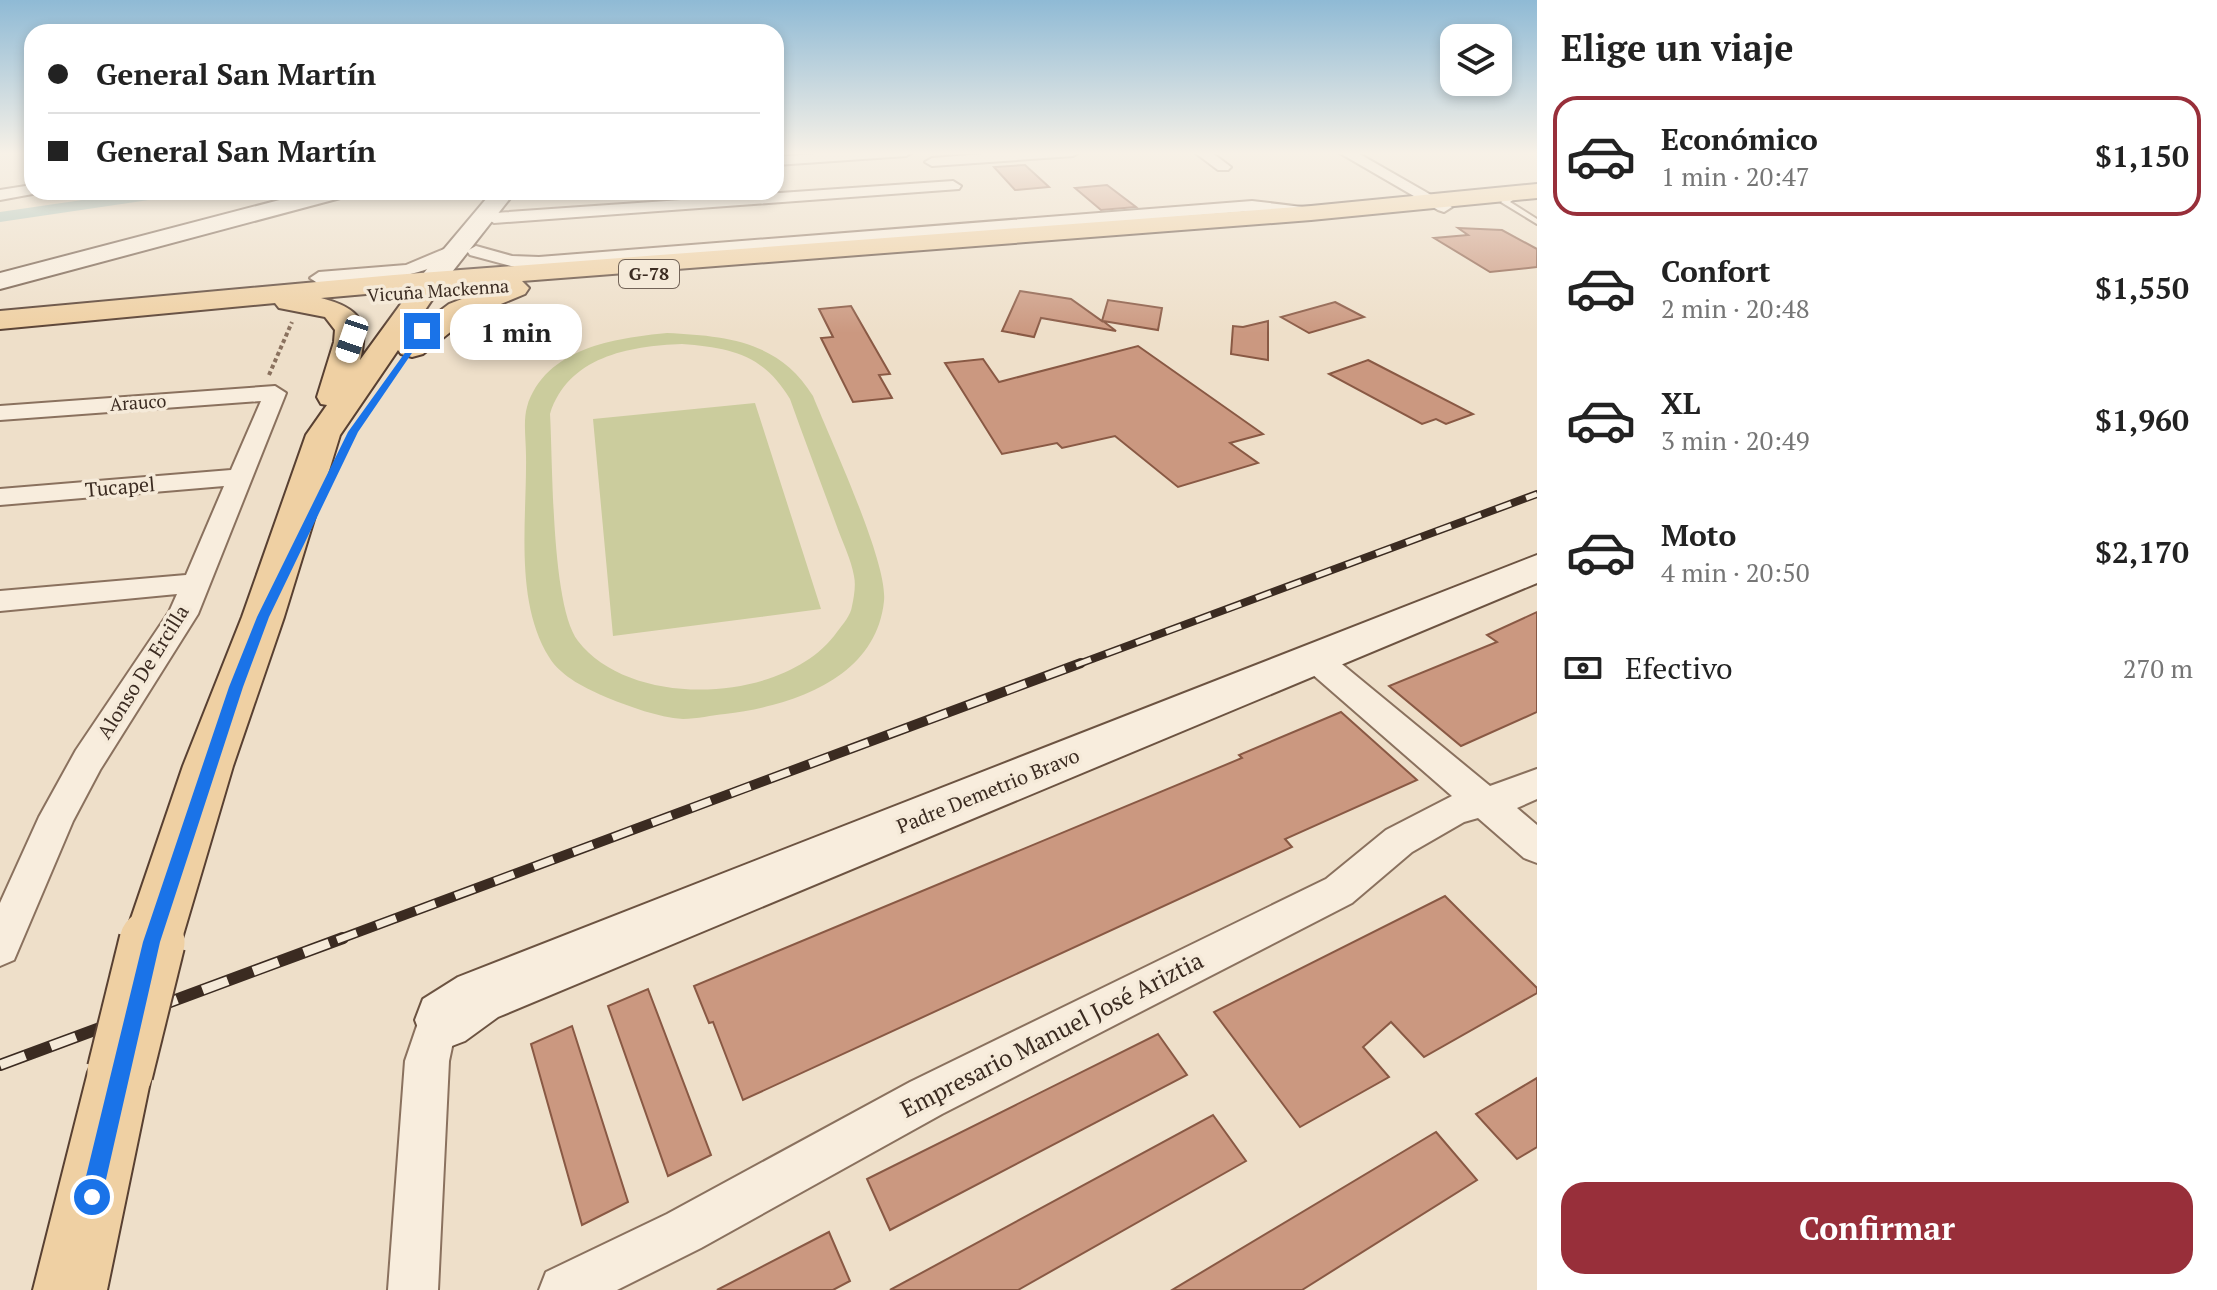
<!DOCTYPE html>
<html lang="es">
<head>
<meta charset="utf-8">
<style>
	body { margin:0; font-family:"PT Serif",serif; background:#f6f6f6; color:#222; height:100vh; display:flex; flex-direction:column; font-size:30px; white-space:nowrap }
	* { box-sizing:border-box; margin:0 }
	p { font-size:26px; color:#767676 }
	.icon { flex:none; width:44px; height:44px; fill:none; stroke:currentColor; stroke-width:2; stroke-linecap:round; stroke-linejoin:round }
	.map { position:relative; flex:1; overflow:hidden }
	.drawer { display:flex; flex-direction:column; background:#fff; width:680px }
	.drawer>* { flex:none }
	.banner { position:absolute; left:24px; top:24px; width:760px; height:176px; border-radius:24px; box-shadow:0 4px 12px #0003; display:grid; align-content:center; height:176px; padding:0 24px; background:#fff }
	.controls { position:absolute; left:1440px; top:24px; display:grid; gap:16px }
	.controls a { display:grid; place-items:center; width:72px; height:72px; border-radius:16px; background:#fff; box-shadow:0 4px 12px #0003; font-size:40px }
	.end { position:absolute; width:36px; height:36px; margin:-18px; border:10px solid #1a73e8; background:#fff; box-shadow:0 0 0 4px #fff }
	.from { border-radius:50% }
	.bubble { position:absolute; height:56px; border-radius:24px; background:#fff; box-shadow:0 4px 12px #0003; font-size:26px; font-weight:800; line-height:56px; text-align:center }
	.car { position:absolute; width:24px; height:48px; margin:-24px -12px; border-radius:10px; box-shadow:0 0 6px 2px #0007; background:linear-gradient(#fff 24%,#345 0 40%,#fff 0 76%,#345 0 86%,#fff 0) }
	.banner b { display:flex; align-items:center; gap:28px; height:76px; font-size:30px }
	.banner b+b { border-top:2px solid #e0e0e0 }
	.banner i { width:20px; height:20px; background:#222 }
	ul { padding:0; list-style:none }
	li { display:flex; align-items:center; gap:24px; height:120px; margin:0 16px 12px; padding:0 8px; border:4px solid transparent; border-radius:24px }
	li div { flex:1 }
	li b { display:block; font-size:30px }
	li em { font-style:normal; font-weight:800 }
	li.active { border-color:#982f3a }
	li>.icon { width:72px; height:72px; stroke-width:1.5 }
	h2 { padding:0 24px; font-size:36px; line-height:96px }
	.pay { display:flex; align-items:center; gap:20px; height:88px; padding:0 24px; font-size:30px }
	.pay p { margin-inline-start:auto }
	.button { display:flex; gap:16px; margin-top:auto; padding:16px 24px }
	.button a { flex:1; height:92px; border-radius:24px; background:#982f3a; color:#fff; font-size:32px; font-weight:800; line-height:92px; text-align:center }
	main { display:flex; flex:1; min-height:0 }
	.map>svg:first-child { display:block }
	.green { fill:#cbcc9d; fill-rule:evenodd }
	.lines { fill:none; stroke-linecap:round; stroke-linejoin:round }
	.canal { fill:#aac2b9; fill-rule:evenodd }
	.building { fill:#cb9880; stroke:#895944; stroke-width:2 }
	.lane-casing { stroke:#8a715e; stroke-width:4 }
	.street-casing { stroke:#8a715e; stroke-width:4 }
	.secondary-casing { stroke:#6c5341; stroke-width:4 }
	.primary-casing { stroke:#584032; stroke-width:4 }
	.path { stroke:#8a715e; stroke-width:4; stroke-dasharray:4 3; stroke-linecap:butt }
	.lane { fill:#f8eddd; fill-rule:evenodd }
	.street { fill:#f8eddd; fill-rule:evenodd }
	.secondary { fill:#f8eddd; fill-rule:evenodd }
	.primary { fill:#efd0a3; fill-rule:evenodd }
	.rail-far2-casing { stroke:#3b2b21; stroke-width:8 }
	.rail-far1-casing { stroke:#3b2b21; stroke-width:10 }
	.rail-casing { stroke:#3b2b21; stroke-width:12 }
	.rail-far2 { stroke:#f5ead9; stroke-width:5; stroke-dasharray:16; stroke-linecap:butt }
	.rail-far1 { stroke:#f5ead9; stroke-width:7; stroke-dasharray:21; stroke-linecap:butt }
	.rail { stroke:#f5ead9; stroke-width:9; stroke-dasharray:27; stroke-linecap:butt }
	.primary-bridge-casing { stroke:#584032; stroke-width:69; stroke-linecap:butt }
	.primary-bridge { stroke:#efd0a3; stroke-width:65 }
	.route { fill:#1a73e8 }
	.labels { text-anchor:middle; stroke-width:7; stroke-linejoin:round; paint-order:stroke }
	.shield { fill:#f5ead9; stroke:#736458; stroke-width:2 }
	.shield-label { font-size:18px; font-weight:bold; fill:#3b2b21 }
	.far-street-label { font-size:18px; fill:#3b2b21; stroke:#f5ead9 }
	.street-label { font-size:20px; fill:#3b2b21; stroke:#f5ead9 }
	.near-street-label { font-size:24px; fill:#3b2b21; stroke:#f5ead9 }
</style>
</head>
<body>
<main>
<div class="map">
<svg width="1537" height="1290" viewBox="0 0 1537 1290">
	<rect width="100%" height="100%" fill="#eedfc9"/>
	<path class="green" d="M667,333c60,3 112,8 146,63 17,43 75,166 71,205 -8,78 -93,105 -159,113 -13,1 -28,5 -42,5 -26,-2 -52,-12 -75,-21 -21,-9 -47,-21 -59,-41 -35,-57 -22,-137 -23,-202 0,-15 -3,-34 1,-48 18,-59 88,-69 140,-74zM682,344c49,4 81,10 108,55 15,42 31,84 46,125 6,17 15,35 18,52 2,9 0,21 -2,30 -1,9 -9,18 -15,26 -50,71 -205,79 -259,9 -27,-35 -25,-178 -28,-227 18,-57 78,-68 132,-70z
		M755,403l66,206 -208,27 -20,-217z"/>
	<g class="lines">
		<path class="canal" d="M137,192h40l-8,5 -169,25v-10z"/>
	</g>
	<path class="building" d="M1025,165l24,22 -34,3 -21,-23z
		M1107,185l29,22 -35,3 -26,-22z
		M1458,228l44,2 35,19v18l-47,5 -56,-34 34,-3z
		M1020,291l51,8 31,22 6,-21 54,8 -4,22 -55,-9 13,10 -75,-13 -7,19 -32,-6z
		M1335,302l29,15 -55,16 -28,-16z
		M851,306l39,68 -11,1 13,23 -39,4 -32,-64 12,-1 -14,-28z
		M1268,321v39l-37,-6 2,-28 10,1z
		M1138,346l125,88 -33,9 28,20 -80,24 -63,-51 -53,12 -5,-5 -55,11 -57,-91 38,-4 16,23z
		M1368,360l105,54 -27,10 -10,-5 -14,5 -93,-50z
		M1537,612v100l-76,34 -72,-60 108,-44 -10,-7z
		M1341,712l76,68 -132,59 7,8 -549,253 -30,-78 -4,1 -15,-37 548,-228 -3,-3z
		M1445,896l92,92v5l-113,64 -33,-35 -28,25 26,30 -89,50 -86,-115z
		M648,989l63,166 -43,21 -60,-170z
		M572,1026l56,176 -46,23 -51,-181z
		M1158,1034l29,41 -297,155 -23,-51z
		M1537,1078v69l-20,12 -41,-45z
		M1213,1115l33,46 -228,129h-128z
		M1436,1132l41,48 -175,110h-130z
		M829,1232l21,49 -17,9h-116z"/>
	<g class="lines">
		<defs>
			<path id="lane" d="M1517,190l7,2 -14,10 27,17v5l-36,-22z"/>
			<path id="street" d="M839,152h74l-7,4 -130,9v-8z
				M1008,152h72l-7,4 -141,10 -7,-4 7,-4z
				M1194,152h17l20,15 -3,3h-10z
				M1338,152h18l96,55 -8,5 -6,-2z
				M953,181l8,5 -2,3 -465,34 -8,-5 8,-5z
				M32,185v7l6,1 -38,7v-10z
				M1252,201l59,7 8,5 -8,5 -59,-7 -713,56 -28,-1 -41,-11 -3,-4 9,-5 36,10 27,1z
				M456,244l9,5 -3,4c-44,27 -93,28 -143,31l-9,-6 9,-6 87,-7z
				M275,386l11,7 -88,221 -98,156 -27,51 -59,139 -14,6v-63l39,-86 37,-67 93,-138 8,-18 -177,17v-20l186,-16 38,-89 -224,19v-16l231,-19 30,-69 -261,19v-14z
				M1315,648l11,3 164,135 47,-17v30l-20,9 20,17v38l-13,-5 -46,-40 -14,4 -52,30 -60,51 -410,211 -241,134 -84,42h-78l7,-18 121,-58 243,-132 416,-203 60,-49 66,-34 -148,-129 -4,-8 4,-8z
				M444,999l15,6 6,15 -12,22 -4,19 -11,229h-50l17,-229 15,-44 9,-12z"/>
			<path id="secondary" d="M310,192h37l-3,5 -344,92v-16z
				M492,192h23l-74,94h-18l-4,-6 4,-6z
				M1537,555v28l-1039,434 -33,24 -21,8 -21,-8 -8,-21 8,-21 35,-22z"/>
			<path id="primary" d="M1537,184v14l-226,22 -789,61 7,7 -4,6 -56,23 -46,37 -11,3 -11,-3 -3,-4 -58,85 -56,182 -51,149 -52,176 -9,19 -20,8 -20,-8 -9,-19 60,-176 59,-149 64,-182 21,-30 -6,-1 -4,-7 17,-55 1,-12 -10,-13 -46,-9 -4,-5 -275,26v-18l394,-36 917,-69zM503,283l-54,21 -41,31 32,-47zM411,290l-51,70c10,-39 -1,-52 -39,-62z
				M120,1040l22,10 10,22 -45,218h-74l55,-218 10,-22z"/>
		</defs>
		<use href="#lane" class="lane-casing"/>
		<use href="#street" class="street-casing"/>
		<use href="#secondary" class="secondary-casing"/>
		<use href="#primary" class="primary-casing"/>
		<path class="path" d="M269,375l23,-53"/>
		<use href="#lane" class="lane"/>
		<use href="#street" class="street"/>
		<use href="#secondary" class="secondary"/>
		<use href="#primary" class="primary"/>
		<defs>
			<path id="rail-far2" d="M1076,665l461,-171"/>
			<path id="rail-far1" d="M337,940l744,-277"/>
			<path id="rail" d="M0,1065l343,-127"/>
		</defs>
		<use href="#rail-far2" class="rail-far2-casing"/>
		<use href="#rail-far1" class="rail-far1-casing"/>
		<use href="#rail" class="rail-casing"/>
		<use href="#rail-far2" class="rail-far2"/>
		<use href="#rail-far1" class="rail-far1"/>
		<use href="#rail" class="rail"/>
		<defs>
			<path id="primary-bridge" d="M120,1072l32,-130"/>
		</defs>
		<use href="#primary-bridge" class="primary-bridge-casing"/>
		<use href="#primary-bridge" class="primary-bridge"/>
	</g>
	<linearGradient id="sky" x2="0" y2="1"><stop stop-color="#8fbad5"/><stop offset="0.46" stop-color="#f7f1e7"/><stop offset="1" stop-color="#f7f1e7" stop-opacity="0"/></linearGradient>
	<rect width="1537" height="333" fill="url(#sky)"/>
	<path class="route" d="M422,329l5,2 -69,101 -89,185 -26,70 -83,255 -58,255 -3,7 -7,3 -8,-3 -3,-7 62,-255 86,-255 28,-70 91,-185z"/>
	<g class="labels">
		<rect class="shield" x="619" y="260" width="60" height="28" rx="6"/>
		<g class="shield-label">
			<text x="649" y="280">G-78</text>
		</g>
		<g class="far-street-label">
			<text transform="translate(438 291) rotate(-4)" y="6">Vicuña Mackenna</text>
			<text transform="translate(138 403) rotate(-4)" y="6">Arauco</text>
		</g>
		<g class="street-label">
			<text transform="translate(120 487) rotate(-5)" y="7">Tucapel</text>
			<text transform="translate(143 672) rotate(-58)" y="7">Alonso De Ercilla</text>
			<text transform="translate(988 791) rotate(-22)" y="7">Padre Demetrio Bravo</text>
		</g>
		<g class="near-street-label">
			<text transform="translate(1052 1035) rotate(-27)" y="8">Empresario Manuel José Ariztia</text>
		</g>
	</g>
</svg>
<div class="controls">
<a><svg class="icon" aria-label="layers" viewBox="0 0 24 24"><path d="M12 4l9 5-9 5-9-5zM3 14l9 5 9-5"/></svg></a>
</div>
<i class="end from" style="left:92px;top:1197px"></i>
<i class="end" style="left:422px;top:331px"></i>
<div class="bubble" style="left:450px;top:304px;width:132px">1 min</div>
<i class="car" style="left:352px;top:339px;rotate:199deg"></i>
<div class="banner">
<b><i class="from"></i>General San Martín</b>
<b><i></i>General San Martín</b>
</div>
</div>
<section class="drawer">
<h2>Elige un viaje</h2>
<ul>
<li class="active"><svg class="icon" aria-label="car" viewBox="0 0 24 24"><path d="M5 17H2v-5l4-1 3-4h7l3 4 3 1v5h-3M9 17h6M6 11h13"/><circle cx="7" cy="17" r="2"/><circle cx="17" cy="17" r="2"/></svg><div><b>Económico</b><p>1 min · 20:47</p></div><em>$1,150</em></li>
<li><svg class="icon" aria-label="car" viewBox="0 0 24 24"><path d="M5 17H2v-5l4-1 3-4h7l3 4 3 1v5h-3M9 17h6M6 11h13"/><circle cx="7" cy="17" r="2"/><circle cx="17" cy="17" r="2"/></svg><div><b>Confort</b><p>2 min · 20:48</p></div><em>$1,550</em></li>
<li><svg class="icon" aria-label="car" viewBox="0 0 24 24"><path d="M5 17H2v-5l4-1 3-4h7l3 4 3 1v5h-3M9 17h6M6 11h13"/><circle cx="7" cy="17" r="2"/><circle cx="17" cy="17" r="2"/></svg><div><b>XL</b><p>3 min · 20:49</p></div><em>$1,960</em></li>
<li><svg class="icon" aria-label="car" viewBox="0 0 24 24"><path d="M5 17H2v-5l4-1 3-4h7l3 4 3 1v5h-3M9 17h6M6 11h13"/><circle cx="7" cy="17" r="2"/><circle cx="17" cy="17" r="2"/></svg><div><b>Moto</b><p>4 min · 20:50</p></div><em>$2,170</em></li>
</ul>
<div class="pay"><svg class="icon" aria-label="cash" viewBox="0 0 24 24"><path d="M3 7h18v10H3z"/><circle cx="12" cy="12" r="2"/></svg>Efectivo<p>270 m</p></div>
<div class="button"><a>Confirmar</a></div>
</section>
</main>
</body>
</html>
